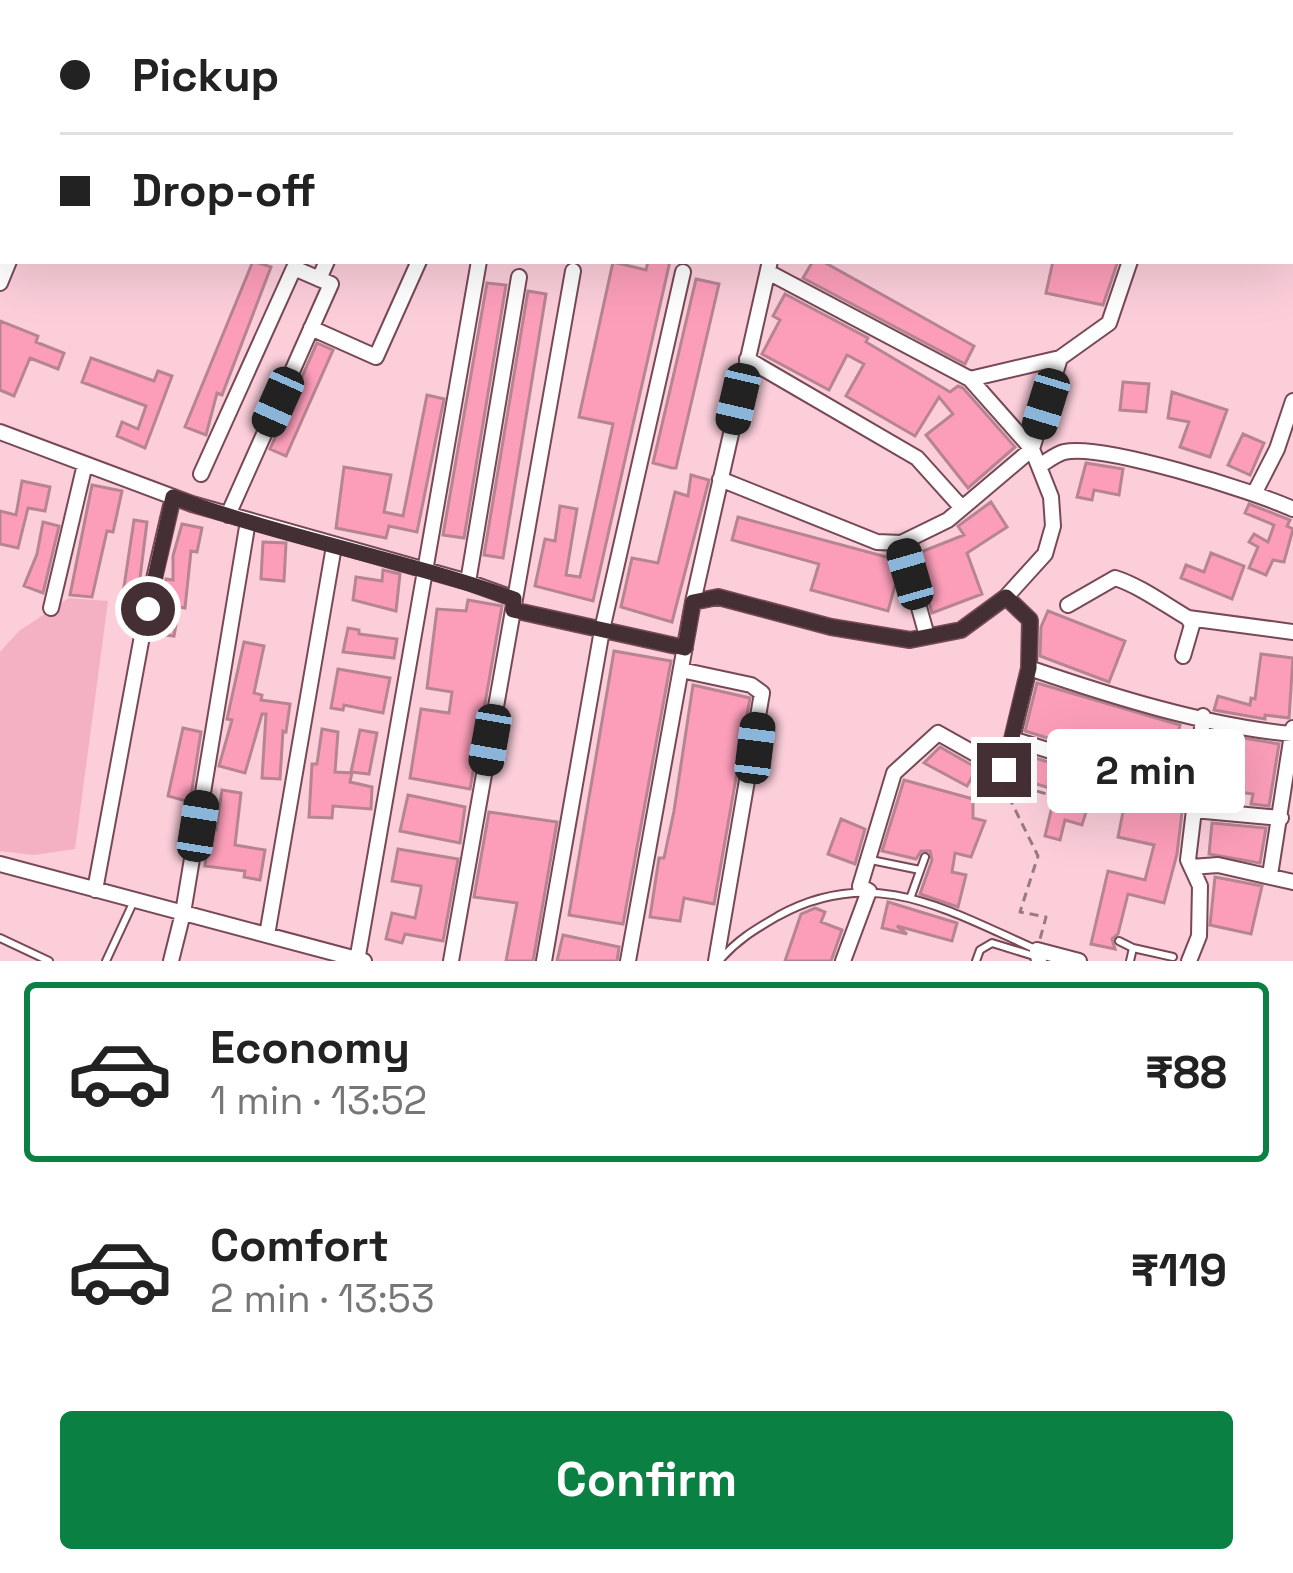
<!DOCTYPE html>
<html lang="en">
<head>
<meta charset="utf-8">
<style>
	body { margin:0; font-family:"Space Grotesk",sans-serif; background:#f6f6f6; color:#222; height:100vh; display:flex; flex-direction:column; font-size:45px; white-space:nowrap }
	* { box-sizing:border-box; margin:0 }
	p { font-size:39px; color:#767676 }
	.icon { flex:none; width:66px; height:66px; fill:none; stroke:currentColor; stroke-width:2; stroke-linecap:round; stroke-linejoin:round }
	.map { position:relative; height:961px; overflow:hidden }
	.side { display:flex; flex-direction:column; background:#fff; flex:1 }
	.side>* { flex:none }
	.banner { position:absolute; left:0px; top:0px; width:1293px; height:264px; box-shadow:0 12px 48px #0002; display:grid; align-content:center; height:264px; padding:0 60px; background:#fff }
	.end { position:absolute; width:54px; height:54px; margin:-27px; border:15px solid #442f35; background:#fff; box-shadow:0 0 0 6px #fff }
	.from { border-radius:50% }
	.bubble { position:absolute; height:84px; border-radius:12px; background:#fff; box-shadow:0 12px 48px #0002; font-size:39px; font-weight:800; line-height:84px; text-align:center }
	.car { position:absolute; width:36px; height:72px; margin:-36px -18px; border-radius:15px; box-shadow:0 0 9px 3px #0007; background:linear-gradient(#222 24%,#8ab4d8 0 40%,#222 0 76%,#8ab4d8 0 86%,#222 0) }
	.banner b { display:flex; align-items:center; gap:42px; height:114px; font-size:45px }
	.banner b+b { border-top:3px solid #e0e0e0 }
	.banner i { width:30px; height:30px; background:#222 }
	ul { padding:21px 0 0; list-style:none }
	li { display:flex; align-items:center; gap:36px; height:180px; margin:0 24px 18px; padding:0 36px; border:6px solid transparent; border-radius:12px }
	li div { flex:1 }
	li b { display:block; font-size:45px }
	li em { font-style:normal; font-weight:800 }
	li.current { border-color:#0b8043 }
	li>.icon { width:108px; height:108px; stroke-width:1.5 }
	.cta { display:flex; gap:24px; margin-top:auto; padding:24px 60px }
	.cta a { flex:1; height:138px; border-radius:12px; background:#0b8043; color:#fff; font-size:48px; font-weight:800; line-height:138px; text-align:center }
	.map>svg:first-child { display:block }
	.green { fill:#f3b1c3 }
	.building { fill:#fc9eba; stroke:#b78492; stroke-width:3 }
	.lines { fill:none; stroke-linecap:round; stroke-linejoin:round }
	.lane-casing { stroke:#774956; stroke-width:10 }
	.street-casing { stroke:#774956; stroke-width:18 }
	.path { stroke:#997982; stroke-width:3; stroke-dasharray:9 6; stroke-linecap:butt }
	.lane { stroke:#fff; stroke-width:6 }
	.street { stroke:#fff; stroke-width:14 }
	.route { stroke:#442f35; stroke-width:15 }
</style>
</head>
<body>
<div class="map">
<svg width="1293" height="961" viewBox="0 0 1293 961">
	<rect width="100%" height="100%" fill="#fbceda"/>
	<path class="green" d="M69,598l39,3 -33,248 -41,6 -34,-4v-199l19,-21z"/>
	<path class="building" d="M253,261l18,6 -49,128 -5,-2 -11,42 -21,-8z
		M648,261h22l-77,340 -58,-15 10,-47 10,2 5,-35 17,3 -11,66 14,2 33,-153 -34,-7 34,-155 33,8z
		M813,261h9l152,85 -9,18 -162,-86z
		M1053,261h65l-15,44 -57,-12z
		M696,279l23,5 -43,184h-4l-19,-5z
		M487,283l19,2 -42,253 -21,-3z
		M528,291l18,3 -43,264 -19,-3z
		M785,294l83,44 -2,4 84,50 8,-6 5,2 52,59 -47,41 -42,-53 27,-21 -14,-17 -24,39 -69,-40 18,-32 -17,-9 -18,35 -67,-36 18,-34 -7,-4z
		M0,321l38,15 -2,6 28,11 -6,16 -28,-11 -16,38 -14,-6z
		M317,343l16,7 -47,106 -16,-7z
		M91,358l63,23 4,-10 14,5 -27,72 -28,-12 5,-14 16,7 8,-23 -64,-24z
		M1123,382l26,2 -3,28 -26,-2z
		M1172,392l55,18 -17,47 -30,-10 9,-25 -21,-4z
		M427,395l17,4 -27,133 -28,-6 -3,12 -50,-10 8,-61 47,8 -7,37 19,4z
		M1243,434l21,9 -14,32 -22,-10z
		M1086,463l37,6 -4,26 -25,-5 -2,10 -15,-3z
		M691,475l18,5 -37,142 -51,-15 11,-49 26,5 17,-71 13,4z
		M22,481l28,6 -5,24 -17,-3 -10,40 -18,-4v-33l16,4z
		M92,485l30,6 -9,41 -6,-1 -15,66 -22,-2z
		M991,502l16,25 -40,26 15,41 -50,19 -16,-59 48,-19 -6,-9z
		M1249,504l41,16 -3,6 6,3 -9,33 -11,-2 -7,15 -17,-7 9,-21 -9,-5 5,-8 14,8 6,-17 -29,-12z
		M738,517l156,42 4,16 -10,36 -77,-21 8,-26 -87,-24z
		M134,520l13,2 -10,80 -15,-2z
		M43,522l16,4 -16,67 -19,-7 13,-32z
		M182,524l20,4 -5,24 -6,-1 -6,57 -6,-1 -5,29 -10,-1 5,-30 -7,-1 4,-25 7,1v-24z
		M263,542l23,1 -2,38 -23,-2z
		M1211,553l33,13 -12,33 -51,-21 5,-13 18,7z
		M383,570l17,4 -4,37 -43,-11 3,-23 26,4z
		M468,600l34,6 -32,183 -60,-11 11,-69 28,4 3,-21 -25,-4 10,-79 29,2z
		M1048,611l77,30 -16,41 -69,-26 1,-29z
		M348,628l11,2v4l38,5 -3,19 -51,-6z
		M244,642l20,4 -10,47 8,2 -1,5 29,4 -4,28 -3,-1 -3,48 -18,-1 4,-64h-4l-17,59 -26,-7 13,-46 -5,-1z
		M614,651l57,10 -48,263 -54,-9z
		M1261,654l32,4 -4,60 -24,-3v4l-51,-9 4,-14 32,9 1,-7 4,1z
		M338,669l52,9 -7,35 -39,-8 -1,5 -12,-2z
		M1037,683l143,42 -6,25 15,3 -2,19 -47,-5 -115,-36z
		M693,685l57,13 -36,206 -30,-6 -4,23 -30,-4 9,-59h5l10,-47z
		M183,728l18,4 -11,70 -22,-6z
		M322,729l16,3 -3,40 17,1 -2,9 22,5 -1,22 -38,-3 -1,12 -23,-1 3,-53h5z
		M360,730l17,3 -8,41 -18,-2z
		M1213,733l66,11 -10,62 -18,-2 2,-10 -35,-5 1,-14 8,1 3,-16 -19,-3z
		M940,747l37,21 -10,18 -43,-23z
		M1022,754l75,23 -15,48 -17,-5 -5,20 -15,-4 11,-46 -42,-13z
		M904,780l69,19v19l12,3 -14,36 -16,-4 -3,19 14,3 -8,32 -38,-13 12,-34 -2,-9h-9l-5,8 -34,-8z
		M1128,787l56,8 -7,59 -13,49 -36,-9 -10,40 -6,5 3,10 -24,-5 17,-73 37,9 9,-35 -36,-8z
		M222,790l19,3 -6,52 30,5 -5,30 -16,-3 1,-6 -40,-5 4,-36h7z
		M408,795l57,12 -5,36 -60,-12z
		M489,812l68,10 -24,139h-27l11,-58 -43,-6z
		M841,819l24,10 -10,35 -27,-10z
		M1212,823l54,5 -6,35 -51,-9z
		M398,849l60,10 -15,82 -38,-7 -3,9 -16,-4 6,-26 23,5 6,-29v-3l-29,-5z
		M1215,877l47,9 -11,48 -41,-9z
		M888,902l69,21 -5,18 -55,-15 10,8 -25,-6z
		M815,908l10,4 -4,10 21,8 -11,31h-46l16,-47z
		M563,935l56,12 -2,14h-60z"/>
	<g class="lines">
		<defs>
			<path id="lane" d="M871,860l49,10
				M911,896l14,-39
				M0,938l49,23
				M1119,941l14,7 40,9
				M106,961l27,-58
				M719,961c18,-21 35,-31 59,-45 94,-52 167,-7 255,32
				M976,961l4,-11 12,-7 42,13
				M1130,961l3,-13"/>
			<path id="street" d="M557,0l9,3
				M0,1l8,2
				M38,3v-3
				M142,3l1,-3
				M483,3l1,-3
				M319,279l8,-18
				M0,283l9,-22
				M311,328l65,29 43,-96
				M747,359l170,99 45,50
				M970,379l90,-21
				M0,432l192,72 276,78 47,17
				M1039,466c7,-4 17,-12 25,-14 38,-9 189,39 229,57
				M201,474l93,-206 37,16 -103,231
				M720,479l157,63 24,1 47,-23 84,-71 28,-91 49,-35 21,-62
				M1255,492l22,-43 16,-48
				M901,543l26,93
				M468,582l51,-305
				M1006,597l24,23 -1,48
				M693,602l25,-5 113,30 79,13 51,-10 45,-33 39,-43 8,-28 -2,-29 -19,-48 -62,-70 -202,-107
				M1068,605l47,-27c25,8 49,26 73,40l4,7 -9,31
				M51,608l34,-144
				M513,610l172,38
				M1188,618l105,14
				M681,670l70,15 11,8 -46,268
				M1197,785l6,-69
				M1194,810l87,8
				M0,864l364,97
				M1191,867l27,-2 75,17
				M1270,875l23,-147
				M95,890l52,-281 26,-112
				M267,935l67,-389
				M171,961l12,-48 65,-392
				M357,961l122,-700
				M451,961l122,-690
				M544,961l58,-331 81,-358
				M628,961l65,-359 77,-341
				M843,961l26,-70 -9,-5 34,-113 44,-40 66,37 8,-31
				M1039,961l-2,-11 42,11
				M1189,961l10,-25 1,-50 -12,-26 9,-75 -59,-7 -126,-39 17,-71c82,28 177,58 263,66"/>
		</defs>
		<use href="#lane" class="lane-casing"/>
		<use href="#street" class="street-casing"/>
		<path class="path" d="M1002,783l36,73 -18,56 26,5 -6,22
			M1008,783l85,24"/>
		<use href="#lane" class="lane"/>
		<use href="#street" class="street"/>
	</g>
	<g class="lines">
		<path class="route" d="M148,609l25,-112c111,41 230,62 341,102l-1,11 172,38 8,-46 25,-5 113,30 79,13 51,-10 45,-33 24,23 -1,48 -25,102"/>
	</g>
</svg>
<i class="end from" style="left:148px;top:609px"></i>
<i class="end" style="left:1004px;top:770px"></i>
<div class="bubble" style="left:1047px;top:729px;width:198px">2 min</div>
<i class="car" style="left:738px;top:399px;rotate:193deg"></i>
<i class="car" style="left:278px;top:402px;rotate:204deg"></i>
<i class="car" style="left:1046px;top:404px;rotate:197deg"></i>
<i class="car" style="left:910px;top:574px;rotate:344deg"></i>
<i class="car" style="left:490px;top:740px;rotate:190deg"></i>
<i class="car" style="left:755px;top:748px;rotate:7deg"></i>
<i class="car" style="left:198px;top:826px;rotate:9deg"></i>
<div class="banner">
<b><i class="from"></i>Pickup</b>
<b><i></i>Drop-off</b>
</div>
</div>
<section class="side">
<ul>
<li class="current"><svg class="icon" aria-label="car" viewBox="0 0 24 24"><path d="M5 17H2v-5l4-1 3-4h7l3 4 3 1v5h-3M9 17h6M6 11h13"/><circle cx="7" cy="17" r="2"/><circle cx="17" cy="17" r="2"/></svg><div><b>Economy</b><p>1 min · 13:52</p></div><em>₹88</em></li>
<li><svg class="icon" aria-label="car" viewBox="0 0 24 24"><path d="M5 17H2v-5l4-1 3-4h7l3 4 3 1v5h-3M9 17h6M6 11h13"/><circle cx="7" cy="17" r="2"/><circle cx="17" cy="17" r="2"/></svg><div><b>Comfort</b><p>2 min · 13:53</p></div><em>₹119</em></li>
</ul>
<div class="cta"><a>Confirm</a></div>
</section>
</body>
</html>
